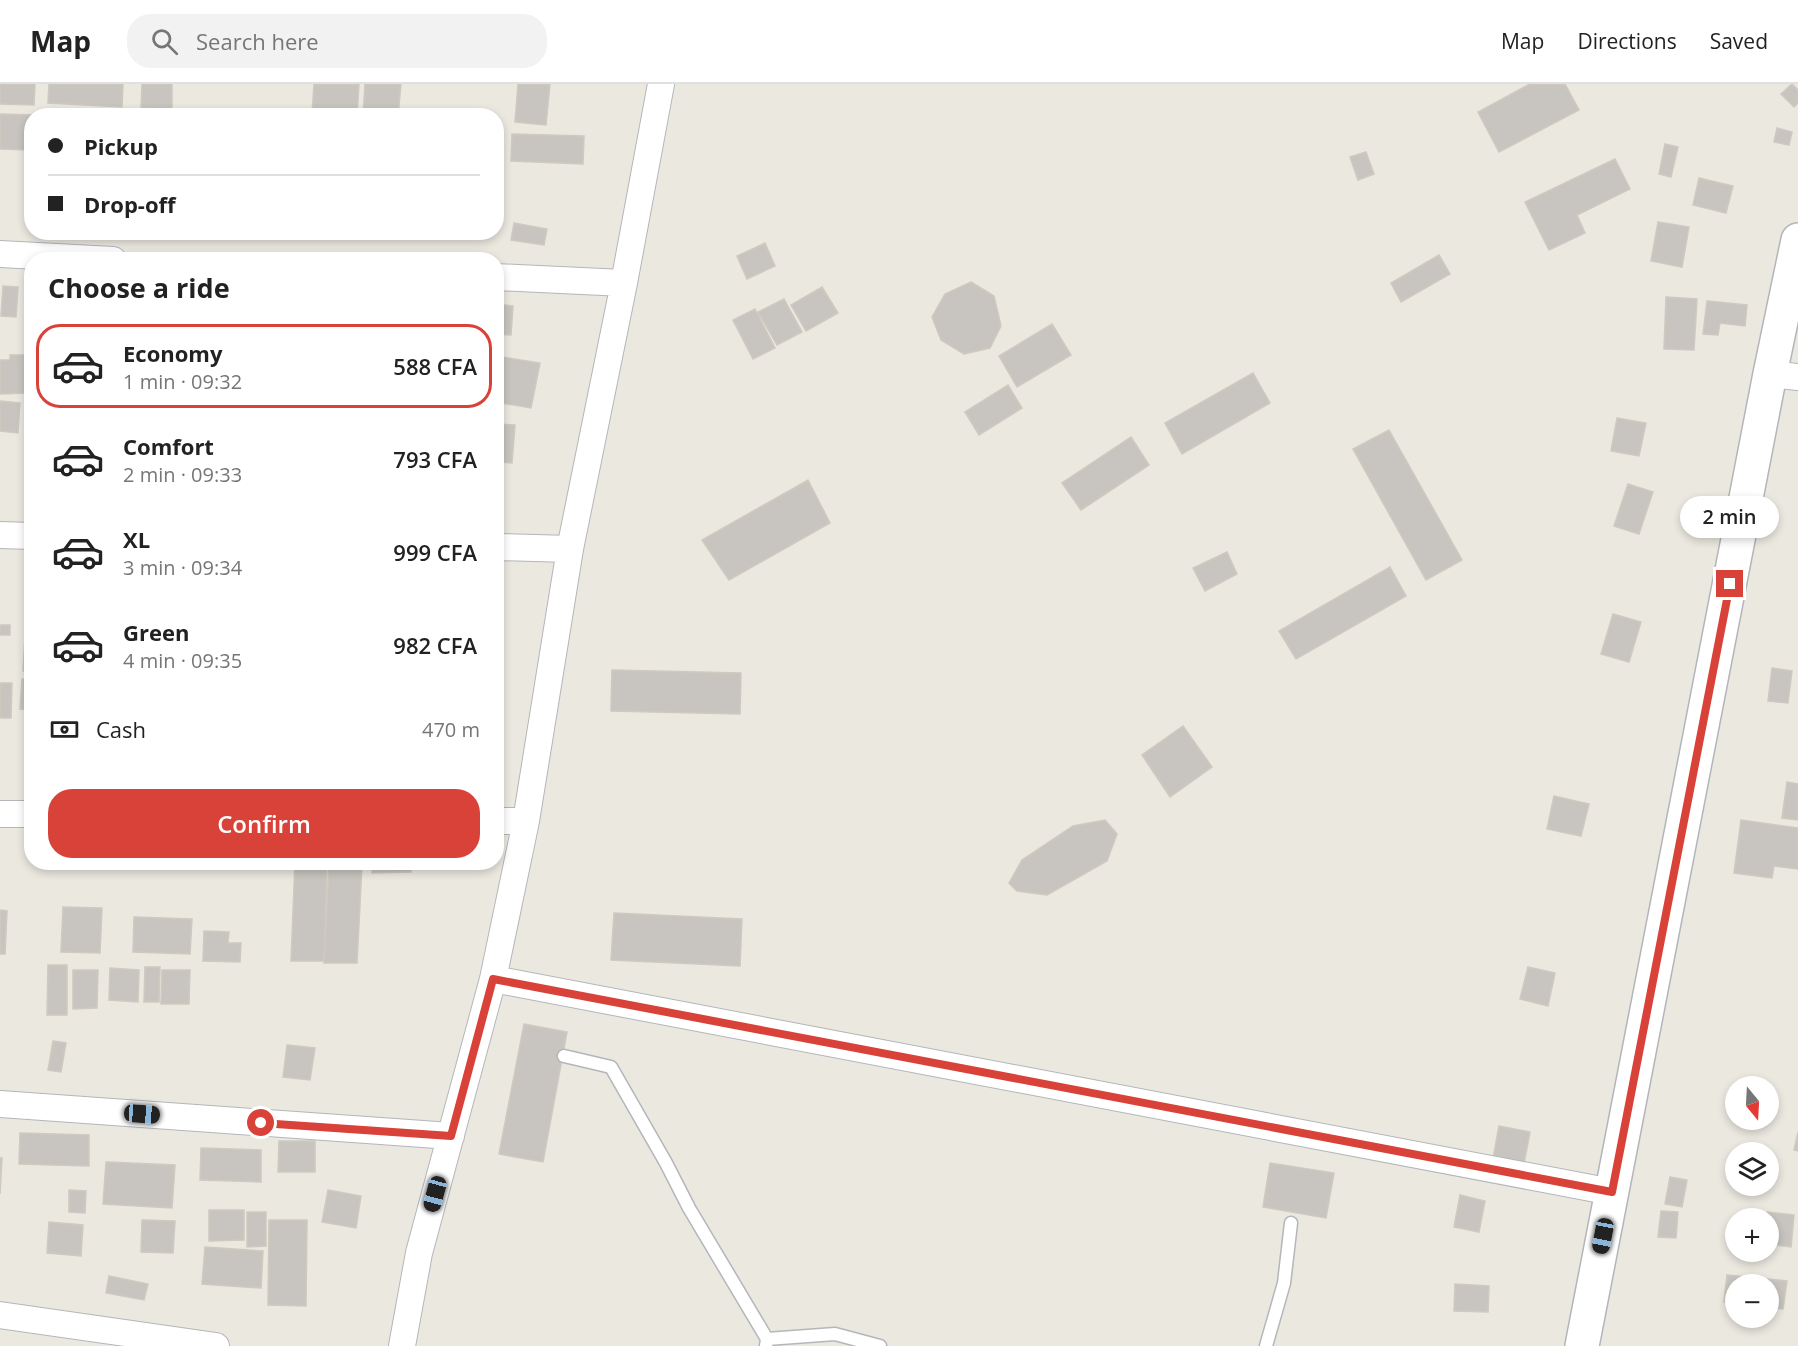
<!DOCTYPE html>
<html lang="en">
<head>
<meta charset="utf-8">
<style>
	body { margin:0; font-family:"Open Sans",sans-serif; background:#f2f2f2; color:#222; height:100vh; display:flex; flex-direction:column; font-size:22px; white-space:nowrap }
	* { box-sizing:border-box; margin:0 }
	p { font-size:20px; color:#767676 }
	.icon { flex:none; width:33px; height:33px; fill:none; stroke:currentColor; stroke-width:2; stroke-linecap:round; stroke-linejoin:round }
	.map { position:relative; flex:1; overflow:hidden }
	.details { position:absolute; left:24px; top:168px; width:480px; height:618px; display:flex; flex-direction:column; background:#fff; border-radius:24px; box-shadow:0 3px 9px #0003 }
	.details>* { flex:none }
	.guide { position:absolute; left:24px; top:24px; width:480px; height:132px; border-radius:24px; box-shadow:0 3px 9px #0003; display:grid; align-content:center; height:132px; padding:0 24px; background:#fff }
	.needle { width:39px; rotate:162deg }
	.fabs { position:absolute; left:1725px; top:992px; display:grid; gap:12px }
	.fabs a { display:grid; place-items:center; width:54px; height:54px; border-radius:50%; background:#fff; box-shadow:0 3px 9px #0003; font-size:30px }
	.end { position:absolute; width:27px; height:27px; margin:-14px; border:8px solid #d94238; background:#fff; box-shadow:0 0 0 3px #fff }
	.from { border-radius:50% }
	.bubble { position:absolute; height:42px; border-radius:21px; background:#fff; box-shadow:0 3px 9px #0003; font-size:20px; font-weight:600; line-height:42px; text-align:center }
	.car { position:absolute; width:18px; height:36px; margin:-18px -9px; border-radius:8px; box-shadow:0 0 4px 2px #0007; background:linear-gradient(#222 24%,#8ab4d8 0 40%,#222 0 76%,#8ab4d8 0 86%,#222 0) }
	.guide b { display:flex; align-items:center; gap:21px; height:57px; font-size:22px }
	.guide b+b { border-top:2px solid #e0e0e0 }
	.guide i { width:15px; height:15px; background:#222 }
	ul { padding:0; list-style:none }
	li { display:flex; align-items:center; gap:18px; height:84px; margin:0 12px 9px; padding:0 12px; border:3px solid transparent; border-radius:24px }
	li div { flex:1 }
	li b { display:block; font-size:22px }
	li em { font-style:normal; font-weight:600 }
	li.active { border-color:#d94238 }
	li>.icon { width:54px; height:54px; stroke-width:1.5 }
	h2 { padding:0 24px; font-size:27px; line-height:72px }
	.pay { display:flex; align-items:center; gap:15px; height:66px; padding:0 24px; font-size:22px }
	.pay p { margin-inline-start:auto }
	.cta { display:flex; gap:12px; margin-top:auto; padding:12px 24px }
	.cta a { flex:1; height:69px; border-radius:24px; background:#d94238; color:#fff; font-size:24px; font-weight:600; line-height:69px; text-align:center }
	header { display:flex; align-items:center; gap:36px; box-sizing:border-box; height:84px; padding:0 30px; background:#fff; border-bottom:2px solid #e0e0e0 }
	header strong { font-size:28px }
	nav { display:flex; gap:33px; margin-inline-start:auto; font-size:21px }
	.search { width:420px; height:54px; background:#f2f2f2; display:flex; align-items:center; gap:15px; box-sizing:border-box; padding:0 21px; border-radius:24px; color:#767676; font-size:22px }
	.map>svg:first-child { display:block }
	.building { fill:#c8c5c0; stroke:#cfc9bf; stroke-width:1.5 }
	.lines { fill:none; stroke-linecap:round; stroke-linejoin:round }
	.service-casing { stroke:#b3b6ba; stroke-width:15 }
	.minor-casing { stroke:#b3b6ba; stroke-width:28 }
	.secondary-casing { stroke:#b2b5ba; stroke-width:36 }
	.service { stroke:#fff; stroke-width:12 }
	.minor { stroke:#fff; stroke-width:26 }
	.secondary { stroke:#fff; stroke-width:33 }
	.route { stroke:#d94238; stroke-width:8 }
</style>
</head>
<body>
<header>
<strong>Map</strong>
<div class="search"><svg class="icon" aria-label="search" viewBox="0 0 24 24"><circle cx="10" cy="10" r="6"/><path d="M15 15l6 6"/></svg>Search here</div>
<nav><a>Map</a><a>Directions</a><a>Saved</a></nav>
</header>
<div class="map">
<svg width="1798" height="1262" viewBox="0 0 1798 1262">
	<rect width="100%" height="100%" fill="#ebe8e0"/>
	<path class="building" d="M0,0h35l-1,21 -34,-1z
		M49,0h74l-1,23 -74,-4z
		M142,0h30v25l-31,-1z
		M314,0h45l-2,32 -45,-2z
		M365,0h36l-3,32h-35z
		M518,0h32l-4,41 -31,-3z
		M1530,0h35l14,26 -80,42 -21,-40z
		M1792,0l6,6v13l-4,4 -13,-13z
		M0,30l33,1 -1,1v34l-32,-1z
		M1777,44l15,4 -3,13 -15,-3z
		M512,50l72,2 -1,28 -72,-3z
		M1665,60l13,3 -7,30 -12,-3z
		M1366,68l8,22 -16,6 -8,-23z
		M1615,75l15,30 -53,26 8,18 -36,17 -24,-48z
		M1699,94l34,8 -7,27 -33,-8z
		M1658,138l31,5 -7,40 -31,-6z
		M514,139l33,6 -3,16 -33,-5z
		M765,159l10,23 -28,13 -10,-23z
		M1439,171l11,19 -49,28 -10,-19z
		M971,198l23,14 7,30 -11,22 -26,6 -23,-14 -9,-23 13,-23z
		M3,202l15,1 -2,30 -15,-1z
		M822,203l16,26 -32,18 -15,-26z
		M1666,213l31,2 -3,51 -30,-1z
		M784,215l18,33 -25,13 -19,-33z
		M1707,217l40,4 -2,21 -25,-3 -2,12 -15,-1z
		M496,220l17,2 -2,29 -15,-1z
		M755,225l20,39 -22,11 -20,-39z
		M1052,240l19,31 -54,32 -18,-31z
		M10,271h14l2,38 -26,1v-34h10z
		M496,272l44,7 -9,45 -35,-6z
		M1253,289l17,30 -88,51 -17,-31z
		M1008,301l14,23 -43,27 -14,-23z
		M0,317l20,2 -2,30 -18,-2z
		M1617,334l29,5 -7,33 -28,-5z
		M496,340l19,1 -3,38 -13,-1 -1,12h-2z
		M1389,346l73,130 -36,20 -73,-131z
		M1131,353l18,28 -68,45 -19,-27z
		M808,396l22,43 -101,57 -27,-40z
		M1628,400l25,8 -14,42 -25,-8z
		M1227,468l10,22 -32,17 -12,-23z
		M1390,483l16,29 -110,63 -17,-28z
		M1613,530l28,8 -12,40 -28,-8z
		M0,541h10v10h-10z
		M25,554l7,1v32h-9z
		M1772,584l20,3 -4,32 -20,-2z
		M612,586l129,3 -1,41 -129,-3z
		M22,595l10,1v30l-12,-1z
		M0,599h12l-1,35h-11z
		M1183,642l29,41 -42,30 -28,-42z
		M1787,698l11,2v36l-16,-2z
		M1554,712l35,8 -8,32 -34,-7z
		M1105,736l12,14 -10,27 -60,34 -30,-4 -8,-8 13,-23 51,-34z
		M1741,736l57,8v41l-24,-3 -2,12 -38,-5z
		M295,778h32l-3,99h-33z
		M372,778h39v10l-39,1z
		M329,779l33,2 -5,98h-33z
		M63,823l39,1 -2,45 -39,-1z
		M0,826l7,1 -2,43h-5z
		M614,829l128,6 -2,47 -129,-6z
		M134,833l58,2 -2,35 -57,-2z
		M204,847l25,1 -1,11h13l-1,19 -37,-1z
		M48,881h19v50h-20z
		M145,883h15l-1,35h-15z
		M1528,883l27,6 -7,33 -28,-7z
		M110,884l29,2 -1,32 -29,-2z
		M73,886h25l-1,38 -24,1z
		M162,886h28l-1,34h-28z
		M524,940l43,8 -24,130 -44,-8z
		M53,957l13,2 -5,29 -13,-2z
		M287,961l28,3 -5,32 -27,-3z
		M1499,1042l31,6 -7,37 -31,-5z
		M1798,1048v19l-4,-1z
		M20,1049l69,2v31l-70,-2z
		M279,1057h36v31h-37z
		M201,1064l60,2v32l-61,-2z
		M0,1074h2l-2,36z
		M106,1078l69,3 -3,43 -69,-4z
		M1270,1079l64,10 -8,45 -63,-11z
		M1670,1093l17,3 -5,27 -17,-3z
		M69,1106l17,1 -1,22 -16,-1z
		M328,1106l33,6 -5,32 -34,-6z
		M1460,1111l25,6 -6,31 -25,-5z
		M209,1126h35v30l-35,1z
		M1661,1127l17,1 -2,26 -18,-1z
		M247,1128h19v34l-19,1z
		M1767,1128l27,3 -3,32 -23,-3z
		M142,1136l33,1 -2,32 -32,-1z
		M269,1136h38l-1,86 -38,-1z
		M49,1138l34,3 -2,31 -34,-3z
		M205,1163l58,4 -2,37 -59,-4z
		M1727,1191l60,6 -4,28 -15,-2v-23h-32v20l-12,-2z
		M109,1192l39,8 -4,16 -38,-7z
		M1455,1200l34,2 -1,26 -34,-1z"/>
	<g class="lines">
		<defs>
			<path id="service" d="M564,972l47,11 55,96 23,45 78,131 -1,7
				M767,1255l68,-5 45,12
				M1266,1262l18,-63 7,-60"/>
			<path id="minor" d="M0,170l113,6
				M496,193l128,6
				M1770,290l28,3
				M0,451l32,1
				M496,463l74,2
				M0,730h32
				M496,737h30
				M493,895l1119,213
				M0,1020l451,32
				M0,1231l216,31
				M402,1262l17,-93 74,-274 33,-158 44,-272 54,-266 37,-199"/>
			<path id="secondary" d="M1582,1262l188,-972 28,-134"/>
		</defs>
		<use href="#service" class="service-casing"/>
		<use href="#minor" class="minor-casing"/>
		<use href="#secondary" class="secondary-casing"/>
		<use href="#service" class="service"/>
		<use href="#minor" class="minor"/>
		<use href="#secondary" class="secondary"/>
	</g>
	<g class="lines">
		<path class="route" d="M261,1039l190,13 42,-157 1119,213 118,-608"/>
	</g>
</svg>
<div class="fabs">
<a><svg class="needle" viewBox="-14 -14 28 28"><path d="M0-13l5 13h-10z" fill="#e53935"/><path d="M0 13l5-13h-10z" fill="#767676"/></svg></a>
<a><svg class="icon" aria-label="layers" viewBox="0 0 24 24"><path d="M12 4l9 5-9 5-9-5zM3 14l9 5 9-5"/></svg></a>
<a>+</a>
<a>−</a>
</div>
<i class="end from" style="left:261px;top:1039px"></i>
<i class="end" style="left:1730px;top:500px"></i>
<div class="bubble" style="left:1680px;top:412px;width:99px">2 min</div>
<i class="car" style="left:142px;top:1030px;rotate:94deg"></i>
<i class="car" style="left:435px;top:1110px;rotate:195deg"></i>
<i class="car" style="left:1603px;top:1152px;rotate:191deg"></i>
<div class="guide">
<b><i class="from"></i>Pickup</b>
<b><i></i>Drop-off</b>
</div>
<section class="details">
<h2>Choose a ride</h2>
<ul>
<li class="active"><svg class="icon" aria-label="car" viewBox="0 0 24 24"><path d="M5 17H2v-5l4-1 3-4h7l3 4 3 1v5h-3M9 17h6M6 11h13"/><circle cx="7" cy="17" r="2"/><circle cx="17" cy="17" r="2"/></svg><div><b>Economy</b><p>1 min · 09:32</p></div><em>588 CFA</em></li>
<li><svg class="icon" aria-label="car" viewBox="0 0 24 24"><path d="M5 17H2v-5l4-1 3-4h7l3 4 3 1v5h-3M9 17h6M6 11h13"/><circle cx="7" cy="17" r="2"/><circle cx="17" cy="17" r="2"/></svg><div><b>Comfort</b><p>2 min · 09:33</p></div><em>793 CFA</em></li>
<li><svg class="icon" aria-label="car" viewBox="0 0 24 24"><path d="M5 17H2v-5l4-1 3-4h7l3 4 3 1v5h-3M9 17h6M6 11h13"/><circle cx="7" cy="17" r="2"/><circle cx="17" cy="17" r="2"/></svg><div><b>XL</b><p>3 min · 09:34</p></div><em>999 CFA</em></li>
<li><svg class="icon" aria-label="car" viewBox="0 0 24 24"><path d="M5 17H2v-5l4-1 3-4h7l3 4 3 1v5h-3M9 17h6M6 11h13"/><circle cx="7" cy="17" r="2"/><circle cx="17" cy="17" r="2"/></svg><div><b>Green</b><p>4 min · 09:35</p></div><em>982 CFA</em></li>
</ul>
<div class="pay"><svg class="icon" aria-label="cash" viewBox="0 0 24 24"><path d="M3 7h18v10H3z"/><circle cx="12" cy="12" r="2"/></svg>Cash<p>470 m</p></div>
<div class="cta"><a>Confirm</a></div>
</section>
</div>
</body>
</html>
